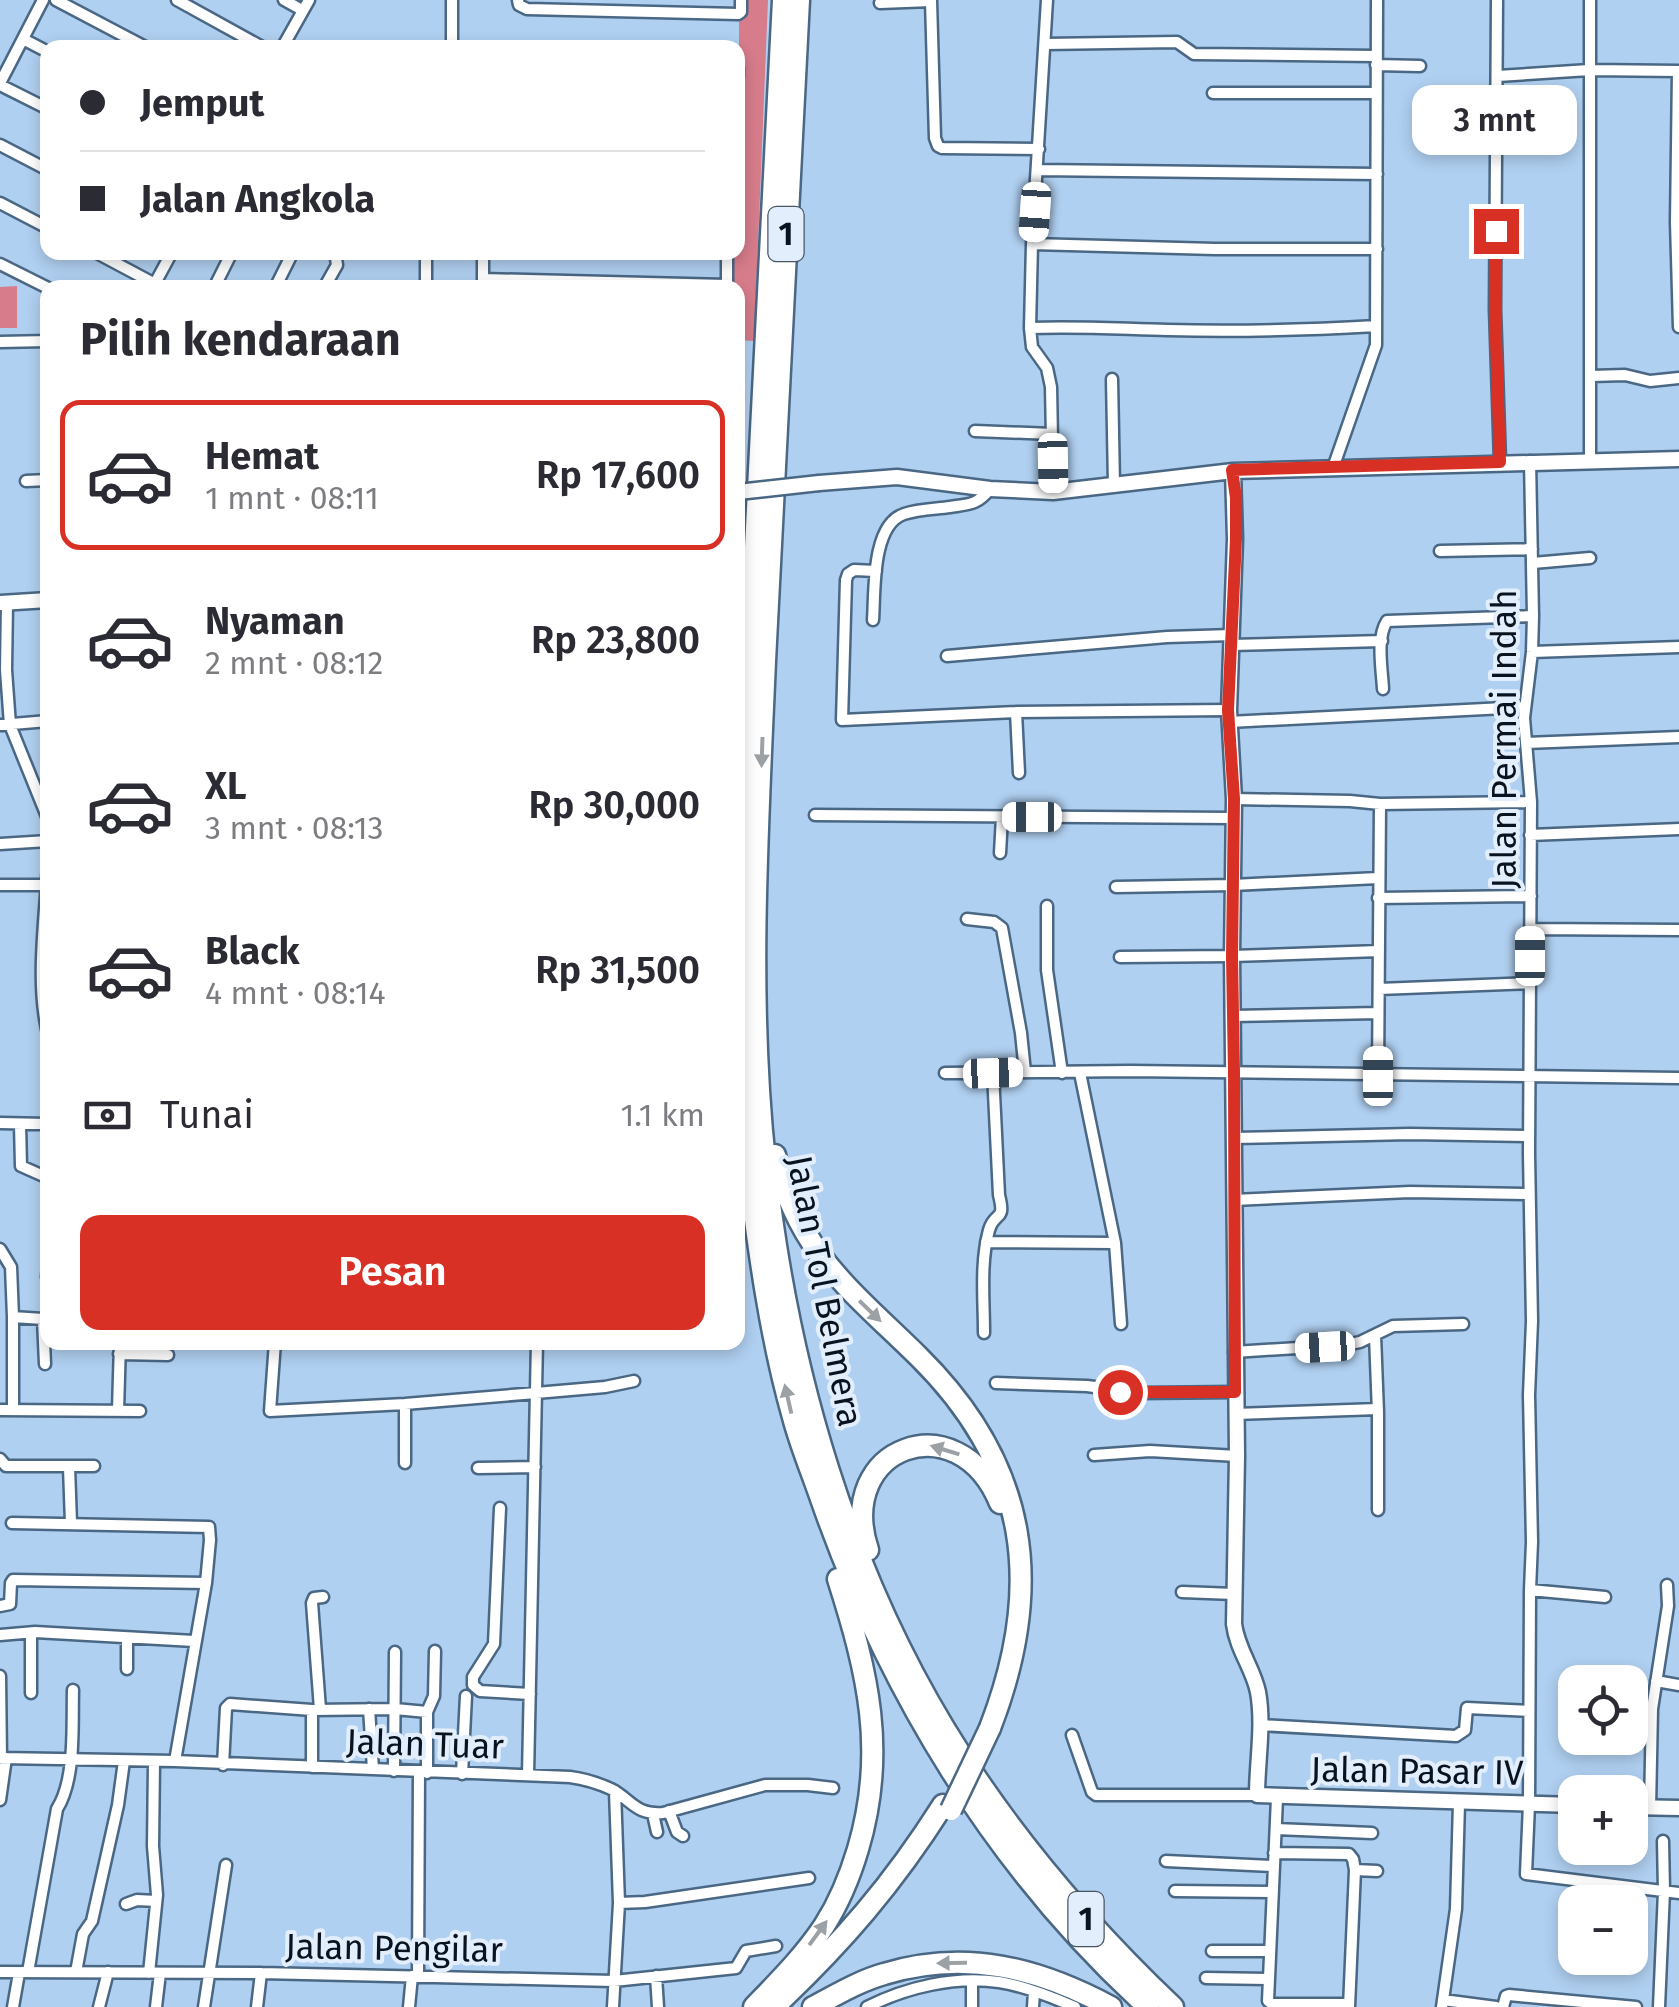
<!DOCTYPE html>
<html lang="id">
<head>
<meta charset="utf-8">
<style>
	body { margin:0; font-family:"Fira Sans",sans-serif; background:#f7f7f7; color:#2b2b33; height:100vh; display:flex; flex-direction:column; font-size:38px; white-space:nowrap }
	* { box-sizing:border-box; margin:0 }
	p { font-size:32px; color:#7c7c81 }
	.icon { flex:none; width:55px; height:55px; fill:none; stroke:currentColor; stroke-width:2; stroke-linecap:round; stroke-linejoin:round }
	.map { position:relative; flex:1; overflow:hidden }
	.details { position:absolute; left:40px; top:280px; width:705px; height:1070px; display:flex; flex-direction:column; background:#fff; border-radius:20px; box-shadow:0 5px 15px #0003 }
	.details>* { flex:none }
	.banner { position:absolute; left:40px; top:40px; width:705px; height:220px; border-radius:20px; box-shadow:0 5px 15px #0003; display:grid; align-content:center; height:220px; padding:0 40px; background:#fff }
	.buttons { position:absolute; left:1558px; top:1665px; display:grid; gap:20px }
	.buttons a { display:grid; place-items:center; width:90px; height:90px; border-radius:20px; background:#fff; box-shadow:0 5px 15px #0003; font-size:50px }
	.end { position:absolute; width:45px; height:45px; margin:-22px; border:12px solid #d93025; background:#fff; box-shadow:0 0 0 5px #fff }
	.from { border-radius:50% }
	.bubble { position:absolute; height:70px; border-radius:20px; background:#fff; box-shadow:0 5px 15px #0003; font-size:32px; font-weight:600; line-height:70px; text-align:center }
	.car { position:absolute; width:30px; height:60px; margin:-30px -15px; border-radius:12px; box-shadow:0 0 8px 2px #0007; background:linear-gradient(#fff 24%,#345 0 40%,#fff 0 76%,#345 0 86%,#fff 0) }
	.banner b { display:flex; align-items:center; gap:35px; height:95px; font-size:38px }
	.banner b+b { border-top:2px solid #e1e1e2 }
	.banner i { width:25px; height:25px; background:#2b2b33 }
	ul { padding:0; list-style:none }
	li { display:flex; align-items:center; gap:30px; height:150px; margin:0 20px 15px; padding:0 20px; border:5px solid transparent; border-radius:20px }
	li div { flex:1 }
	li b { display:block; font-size:38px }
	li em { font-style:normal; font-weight:600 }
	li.selected { border-color:#d93025 }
	li>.icon { width:90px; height:90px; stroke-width:1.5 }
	h2 { padding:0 40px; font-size:45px; line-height:120px }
	.pay { display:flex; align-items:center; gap:25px; height:110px; padding:0 40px; font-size:38px }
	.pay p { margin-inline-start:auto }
	.cta { display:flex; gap:20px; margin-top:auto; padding:20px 40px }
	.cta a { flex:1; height:115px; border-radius:20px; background:#d93025; color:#fff; font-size:40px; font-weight:600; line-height:115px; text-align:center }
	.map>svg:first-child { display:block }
	.green { fill:#d77c8b }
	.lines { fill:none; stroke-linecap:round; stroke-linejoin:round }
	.minor-casing { stroke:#4a6784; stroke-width:15 }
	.tertiary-casing { stroke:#4a6784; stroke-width:19 }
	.motorway-casing { stroke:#4a6784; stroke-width:25 }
	.minor { stroke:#fff; stroke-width:10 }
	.tertiary { stroke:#fff; stroke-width:14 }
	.motorway { stroke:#fff; stroke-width:20 }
	.tertiary-bridge-casing { stroke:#4a6784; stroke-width:19; stroke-linecap:butt }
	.motorway-bridge-casing { stroke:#4a6784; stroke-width:25; stroke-linecap:butt }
	.tertiary-bridge { stroke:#fff; stroke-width:14 }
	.motorway-bridge { stroke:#fff; stroke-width:20 }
	.oneway { fill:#9ca1a5 }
	.route { stroke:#d93025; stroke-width:12 }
	.labels { text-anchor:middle; stroke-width:8; stroke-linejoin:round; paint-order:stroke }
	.shield { fill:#e2eefc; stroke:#495561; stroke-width:2.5 }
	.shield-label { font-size:32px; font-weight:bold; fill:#08131f }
	.street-label { font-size:35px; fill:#08131f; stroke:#e2eefc }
</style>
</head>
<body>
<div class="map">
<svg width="1679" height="2007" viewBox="0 0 1679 2007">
	<rect width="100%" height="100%" fill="#b0d0f1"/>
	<path class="green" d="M744,0h24l-14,341 -16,-1v-52l-5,-1v-34l5,-1v-67l4,-4 2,-108 -5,-12v-42l5,-1z
		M17,286v42h-17v-41z"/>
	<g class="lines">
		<defs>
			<path id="minor" d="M56,0l91,48
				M177,0l87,48
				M284,0l18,10
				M452,0v48
				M518,0l1,5 8,4 211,5 3,-2v-12
				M1047,0l-15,244 -2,84 2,19 15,21 4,19 2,105
				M1497,0l-2,309 5,153
				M880,3l51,-2 4,137 3,8 4,2 97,1
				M23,39l25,13
				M1045,44l132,-2 17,12 182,2
				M282,48l27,-48
				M1376,65l44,1
				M738,68v8
				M1678,71l-2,151 3,105
				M1498,76l91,-6 90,1
				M0,83l43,-83
				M0,85l48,24
				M1213,93h163
				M0,145l48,25
				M1038,170l339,4
				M0,203l48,25
				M1032,244l183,5h162
				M95,252l60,32
				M426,252v36
				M483,252v36
				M0,264l48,24
				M483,279l244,6
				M153,287l19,-35
				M214,288l18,-36
				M275,288l18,-36
				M324,288l13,-23 -2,-13
				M727,288v-36
				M1030,328c46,-2 92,1 138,2 70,2 139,0 208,-4
				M0,342l48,-1
				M1591,376l34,-1 25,6 29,-3
				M1112,379l2,106
				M975,431l77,3
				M1590,460v-460
				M1530,461l3,155 -1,36 -8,66 7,84 -2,352 3,167 -3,74 3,147 -2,48 75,7
				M1333,468l43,-123 1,-345
				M26,481l22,-1
				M1440,551l92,-2
				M1533,563l57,-5
				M876,571l-22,-1 -6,4 -2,6 -4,140 174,-8 213,-2
				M7,603l-1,67 4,55 38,94
				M873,620c2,-27 -2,-95 31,-106 14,-5 31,-5 46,-7 20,-3 27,-2 40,-18
				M1232,645l150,-4
				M1532,652l147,-5
				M947,656l220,-19 65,-2
				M1383,689c-1,-20 -7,-51 4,-68l146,-5
				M1016,712l3,61
				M1229,722l295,-15
				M0,725l48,-4
				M1526,743l153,-6
				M1234,799l116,2 30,3 151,-2
				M815,815l418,3
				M1530,835l149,-6
				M0,844l48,-3
				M1000,853l2,-36
				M48,861c-2,57 -13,118 0,173
				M0,885h47
				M1116,887l117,-2 145,-7
				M1378,898l153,-2
				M1047,906v64l15,103
				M967,919l27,3 8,6 19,105 4,39
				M1531,929l148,1
				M1120,957l112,-1 147,-5
				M1379,989l151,-6
				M1233,1016l145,-3
				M945,1073l185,-2 549,7
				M1080,1073l35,170 6,81
				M1378,1076l2,-272
				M0,1123l48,1
				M20,1124l1,42 27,12
				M1234,1138l176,-4 119,2
				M1234,1200l176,-8 119,2
				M986,1242l129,1
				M0,1249l11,18 2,50
				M47,1277l1,-11
				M984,1333c0,-34 -4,-70 5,-103 6,-20 17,-7 10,-35l-6,-122
				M1375,1335l3,78v97
				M275,1342l-5,69 135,-7 131,-11 69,-6 29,-6
				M1234,1352l111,-7 15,-3 33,-16 70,-2
				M119,1354l49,1
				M996,1383l91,3 53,7 95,-1
				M405,1404v59
				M0,1410l140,1
				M13,1410v-93l30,2 2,45
				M118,1411l2,-69
				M1235,1414l143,-5
				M1094,1455l56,-4 87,5
				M0,1459l6,7h88
				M69,1467l2,56
				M478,1468l57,-1
				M500,1508l-6,136 -21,33v8l7,6 50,3
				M12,1523l197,4 1,13 -4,43 -31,178
				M1530,1590l-1,214 -3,70 153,19
				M1182,1592l52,2
				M0,1606l10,-2 1,-21 2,-3 193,3
				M0,1635l35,-3 159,9
				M127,1669v-31
				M0,1676l1,82
				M1656,1681l23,4
				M31,1693v-59
				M320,1709l-8,-106 2,-5 9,-1
				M369,1709l4,60
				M312,1710v57
				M1259,1725l197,11 9,-6 2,-22 62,3
				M1072,1735l20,57 4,3h161
				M0,1758l175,3 395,16c15,2 28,6 41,12 21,11 24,26 52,24l102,-28h43l25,3
				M223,1765l3,-57 4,-4 82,6 83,-1 32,3
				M394,1771l1,-119
				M427,1773v-61l7,-16 1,-45
				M462,1774l4,-78
				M528,1775l9,-433
				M1277,1798l-9,203 4,3h77
				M0,1800l6,-42
				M1650,1808l2,-99 16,-103 -1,-21
				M669,1811l8,21 6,4
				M653,1814l4,18
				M1276,1829l96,4
				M1274,1853l75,1 4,5 2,11 -6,137
				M1166,1861l107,5
				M1355,1870l22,1
				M1175,1891l97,1
				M619,1903l26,-1 164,-24
				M126,1904l11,-4 19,1
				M1212,1951h57
				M0,1972l261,1 353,8 122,-13 10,-17 30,-5
				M28,1972l29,-163c19,-30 15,-84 16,-119
				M76,1972l7,-38 9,-13 26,-116 6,-44
				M149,1973l8,-78 -4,-49 1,-84
				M656,1976l2,31
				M418,1977l1,-205
				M1206,1978l62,1
				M972,1982v25
				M1443,2000l53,7
				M13,2007l6,-34
				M99,2007l9,-35
				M156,2007l4,-34
				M204,2007l22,-142
				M257,2007l4,-34
				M409,2007l3,-31
				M613,2007l6,-104 -4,-112
				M867,2007c40,-20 87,-31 132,-25 26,4 53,15 76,25
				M1033,2007l1,-15
				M1442,2007l14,-98 3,-106
				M1503,2007l3,-11 3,-1 127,12
				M1659,2007l5,-116 -1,-50"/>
			<path id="tertiary" d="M1233,471l2,68 -6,171 5,89 -2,157 5,500 -3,168c3,25 19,44 24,68 6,33 -1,70 -1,103l318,10
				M819,483l78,-6 93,12 63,3 180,-21 446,-12
				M0,603l48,-3
				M1630,1807l49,1"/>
			<path id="motorway" d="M783,0l-44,861c-1,101 -3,203 9,303 10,83 22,173 45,253 7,27 18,53 27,79 67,193 176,373 328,511
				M799,0c-12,220 -24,440 -34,661 -7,166 -18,335 0,501 22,206 82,417 196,593 60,93 132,176 212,252
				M775,1155c23,98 77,136 144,202 110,109 126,229 71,371
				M868,1550c-34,-103 90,-149 132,-47
				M754,2007c25,-26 50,-51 70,-81 16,-25 26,-50 34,-77 29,-97 10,-176 -20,-270
				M774,2007c68,-64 119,-123 169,-202
				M813,2007c23,-12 46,-26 71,-33 82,-25 154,-6 227,33"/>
		</defs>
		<use href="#minor" class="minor-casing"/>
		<use href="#tertiary" class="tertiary-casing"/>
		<use href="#motorway" class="motorway-casing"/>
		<use href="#minor" class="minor"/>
		<use href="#tertiary" class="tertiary"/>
		<use href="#motorway" class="motorway"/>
		<defs>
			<path id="tertiary-bridge" d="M738,492l81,-9"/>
			<path id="motorway-bridge" d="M951,1810l39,-82"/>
		</defs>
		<use href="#tertiary-bridge" class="tertiary-bridge-casing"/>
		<use href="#motorway-bridge" class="motorway-bridge-casing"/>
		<use href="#tertiary-bridge" class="tertiary-bridge"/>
		<use href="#motorway-bridge" class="motorway-bridge"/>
	</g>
	<defs><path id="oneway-solid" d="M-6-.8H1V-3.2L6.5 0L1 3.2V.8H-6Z" transform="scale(2.5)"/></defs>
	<g class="oneway">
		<use href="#oneway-solid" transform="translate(762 752) rotate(92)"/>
		<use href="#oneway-solid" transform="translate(870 1311) rotate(44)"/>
		<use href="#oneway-solid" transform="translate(788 1399) rotate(-103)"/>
		<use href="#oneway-solid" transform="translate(945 1450) rotate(-163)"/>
		<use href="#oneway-solid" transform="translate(818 1933) rotate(-54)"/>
		<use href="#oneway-solid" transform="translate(952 1963) rotate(179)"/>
	</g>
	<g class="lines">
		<path class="route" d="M1120,1392h115l-1,-320 -2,-116 2,-157 -6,-89 8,-171v-41l-4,-28 268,-8 -5,-153 1,-78"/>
	</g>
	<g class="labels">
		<g class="shield">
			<rect x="768.5" y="207" width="35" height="54" rx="8"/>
			<rect x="1068.5" y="1892" width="35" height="54" rx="8"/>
		</g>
		<g class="shield-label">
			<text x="786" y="245">1</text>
			<text x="1086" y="1930">1</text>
		</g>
		<g class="street-label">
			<text transform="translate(1504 739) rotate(-90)" y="12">Jalan Permai Indah</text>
			<text transform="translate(825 1291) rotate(79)" y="12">Jalan Tol Belmera</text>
			<text transform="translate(425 1744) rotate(2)" y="12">Jalan Tuar</text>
			<text transform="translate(1417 1771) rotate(1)" y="12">Jalan Pasar IV</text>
			<text transform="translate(394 1948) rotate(1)" y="12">Jalan Pengilar</text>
		</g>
	</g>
</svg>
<div class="buttons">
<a><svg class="icon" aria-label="locate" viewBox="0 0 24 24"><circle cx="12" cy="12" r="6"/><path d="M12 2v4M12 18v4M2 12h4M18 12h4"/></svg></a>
<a>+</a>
<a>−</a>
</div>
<i class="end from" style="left:1120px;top:1392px"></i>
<i class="end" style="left:1496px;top:231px"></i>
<div class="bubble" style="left:1412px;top:85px;width:165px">3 mnt</div>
<i class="car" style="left:1035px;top:212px;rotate:184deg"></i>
<i class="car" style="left:1053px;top:463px;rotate:179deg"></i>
<i class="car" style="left:1032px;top:817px;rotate:270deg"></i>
<i class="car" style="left:1530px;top:956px;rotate:0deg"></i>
<i class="car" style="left:993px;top:1073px;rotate:88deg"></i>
<i class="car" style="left:1378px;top:1076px;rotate:0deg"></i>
<i class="car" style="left:1325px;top:1347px;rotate:267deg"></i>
<div class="banner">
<b><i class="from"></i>Jemput</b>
<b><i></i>Jalan Angkola</b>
</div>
<section class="details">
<h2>Pilih kendaraan</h2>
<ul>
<li class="selected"><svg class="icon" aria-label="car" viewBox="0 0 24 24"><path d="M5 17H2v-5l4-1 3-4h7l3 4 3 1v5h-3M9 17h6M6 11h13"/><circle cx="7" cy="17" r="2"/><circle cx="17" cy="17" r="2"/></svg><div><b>Hemat</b><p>1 mnt · 08:11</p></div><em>Rp 17,600</em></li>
<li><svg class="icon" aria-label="car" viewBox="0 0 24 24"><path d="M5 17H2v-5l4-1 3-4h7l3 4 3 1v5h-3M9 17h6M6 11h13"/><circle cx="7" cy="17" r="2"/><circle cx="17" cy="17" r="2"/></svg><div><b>Nyaman</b><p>2 mnt · 08:12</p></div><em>Rp 23,800</em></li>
<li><svg class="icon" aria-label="car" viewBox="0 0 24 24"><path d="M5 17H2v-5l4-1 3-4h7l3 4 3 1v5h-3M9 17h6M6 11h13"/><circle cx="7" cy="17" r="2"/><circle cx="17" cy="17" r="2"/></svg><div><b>XL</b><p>3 mnt · 08:13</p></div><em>Rp 30,000</em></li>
<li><svg class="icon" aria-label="car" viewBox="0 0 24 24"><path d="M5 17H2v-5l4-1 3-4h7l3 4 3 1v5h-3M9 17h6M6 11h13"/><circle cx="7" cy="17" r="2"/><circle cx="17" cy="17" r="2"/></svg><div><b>Black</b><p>4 mnt · 08:14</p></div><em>Rp 31,500</em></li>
</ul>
<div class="pay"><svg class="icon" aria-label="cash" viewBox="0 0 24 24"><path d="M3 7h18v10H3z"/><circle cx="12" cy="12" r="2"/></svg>Tunai<p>1.1 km</p></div>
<div class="cta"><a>Pesan</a></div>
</section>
</div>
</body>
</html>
